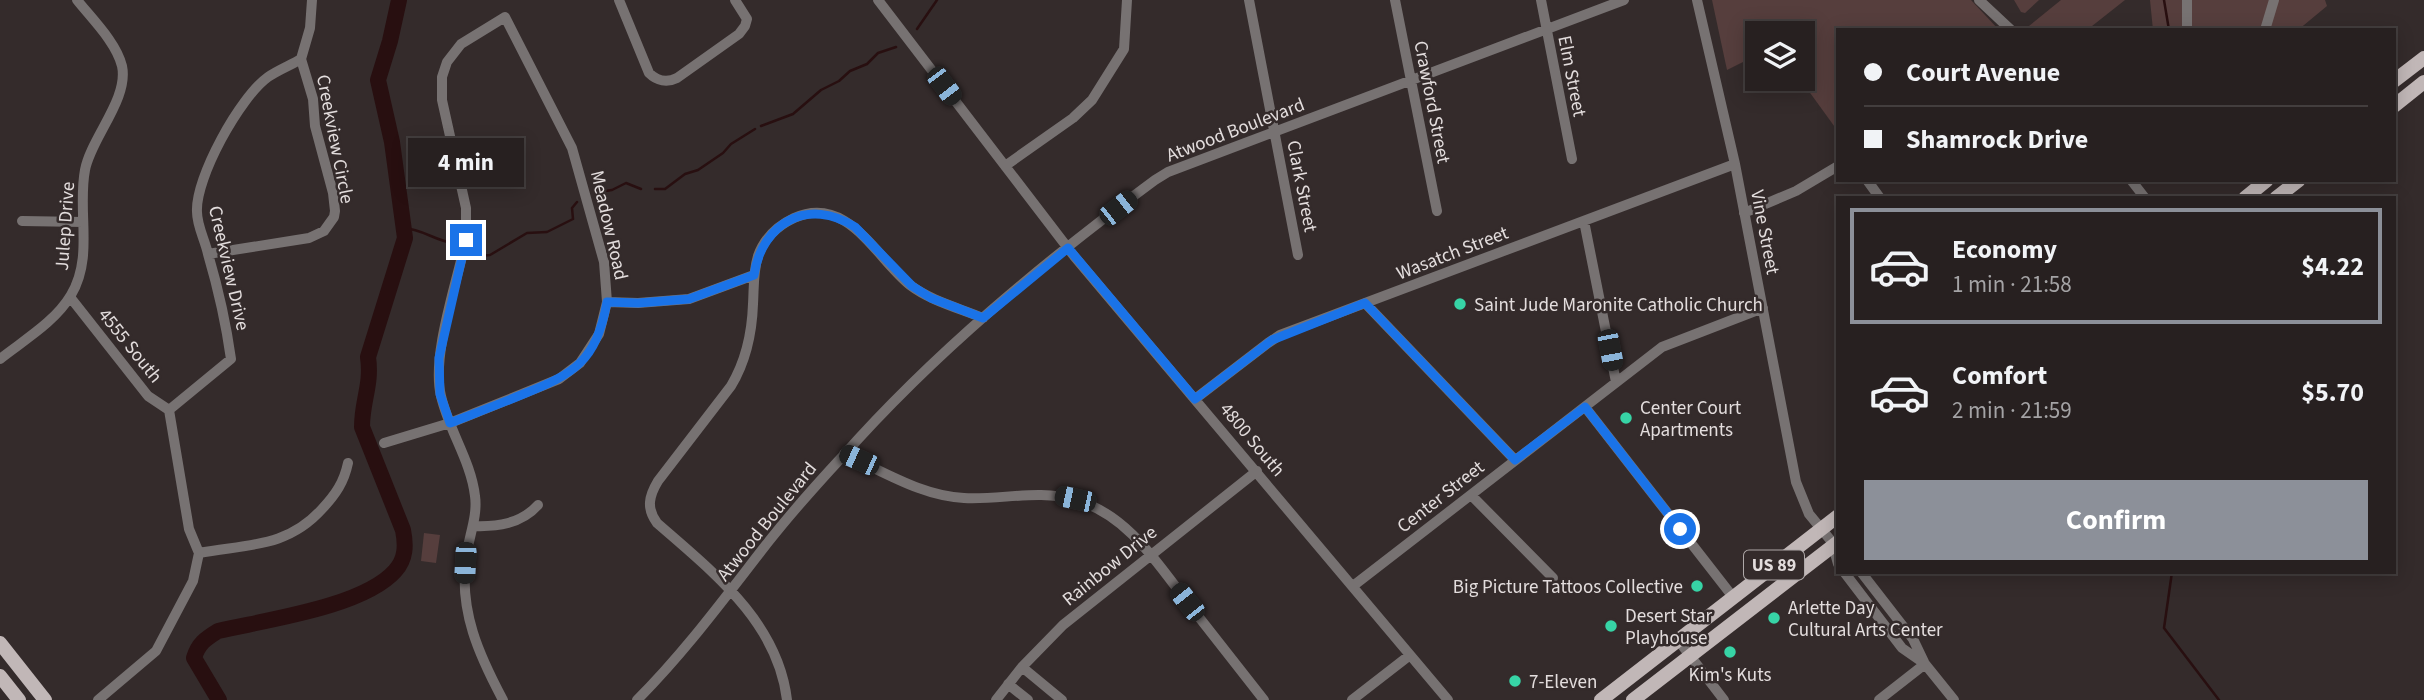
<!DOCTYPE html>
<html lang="en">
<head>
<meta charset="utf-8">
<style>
	body { margin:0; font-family:"Source Sans 3",sans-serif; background:#332d2d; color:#f1f3f6; height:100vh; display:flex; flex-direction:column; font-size:26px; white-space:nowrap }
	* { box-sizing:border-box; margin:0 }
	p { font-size:23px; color:#a4a3a5 }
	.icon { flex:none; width:38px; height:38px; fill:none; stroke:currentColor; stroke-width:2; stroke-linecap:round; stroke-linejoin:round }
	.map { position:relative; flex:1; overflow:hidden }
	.drawer { position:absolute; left:1836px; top:196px; width:560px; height:378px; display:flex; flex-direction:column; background:#272020; border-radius:0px; box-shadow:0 4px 18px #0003,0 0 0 2px #433e3e }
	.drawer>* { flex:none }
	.hud { position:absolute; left:1836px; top:28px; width:560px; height:154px; border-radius:0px; box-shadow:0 4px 18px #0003,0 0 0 2px #433e3e; display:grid; align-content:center; height:154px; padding:0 28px; background:#272020 }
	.fabs { position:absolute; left:1745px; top:21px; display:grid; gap:14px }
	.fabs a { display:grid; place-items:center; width:70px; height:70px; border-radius:0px; background:#272020; box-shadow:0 4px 18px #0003,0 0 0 2px #433e3e; font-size:35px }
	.end { position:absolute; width:32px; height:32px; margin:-16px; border:9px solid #1a73e8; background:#fff; box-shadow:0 0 0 4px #fff }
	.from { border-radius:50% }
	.bubble { position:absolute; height:49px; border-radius:0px; background:#272020; box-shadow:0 4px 18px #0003,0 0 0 2px #433e3e; font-size:23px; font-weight:700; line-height:49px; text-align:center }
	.car { position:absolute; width:21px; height:42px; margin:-21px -10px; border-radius:9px; box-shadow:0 0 5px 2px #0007; background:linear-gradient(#222 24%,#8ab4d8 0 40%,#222 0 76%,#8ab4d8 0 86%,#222 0) }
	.hud b { display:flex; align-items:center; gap:24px; height:66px; font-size:26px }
	.hud b+b { border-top:2px solid #433e3e }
	.hud i { width:18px; height:18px; background:#f1f3f6 }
	ul { padding:12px 0 0; list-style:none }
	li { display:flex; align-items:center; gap:21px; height:116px; margin:0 14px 10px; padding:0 14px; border:4px solid transparent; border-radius:0px }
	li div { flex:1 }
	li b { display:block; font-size:26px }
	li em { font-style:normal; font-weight:700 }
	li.selected { border-color:#8c9099 }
	li>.icon { width:63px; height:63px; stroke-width:1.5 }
	.button { display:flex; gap:14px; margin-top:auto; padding:14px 28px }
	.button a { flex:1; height:80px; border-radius:0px; background:#8c9099; color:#fff; font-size:28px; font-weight:700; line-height:80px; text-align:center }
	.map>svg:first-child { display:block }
	.green { fill:#563e3d }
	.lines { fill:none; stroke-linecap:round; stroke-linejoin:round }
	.stream { stroke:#280f10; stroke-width:2.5 }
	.river { stroke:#280f10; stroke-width:16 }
	.minor { stroke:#777272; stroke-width:10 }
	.major { stroke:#c1b7b7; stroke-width:14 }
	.route { stroke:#1a73e8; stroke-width:9 }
	.poi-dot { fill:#37d4a6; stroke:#342b2b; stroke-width:2.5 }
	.labels { text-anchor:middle; stroke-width:5; stroke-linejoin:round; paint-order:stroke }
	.shield { fill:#342b2b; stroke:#aea8a8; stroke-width:2 }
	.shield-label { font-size:18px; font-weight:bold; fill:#e3dddd }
	.street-label { font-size:19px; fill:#e3dddd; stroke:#342b2b }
	.poi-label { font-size:19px; fill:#e3dddd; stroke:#342b2b; text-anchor:start }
</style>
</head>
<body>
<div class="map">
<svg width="2424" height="700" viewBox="0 0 2424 700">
	<rect width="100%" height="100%" fill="#342b2b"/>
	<path class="green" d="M1712,0h259l28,30h-161l-1,100 -37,-51h2v-46h-45v22l-30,15z
		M2014,0h25l-14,13 -4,-1z
		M2061,0h64l-38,30h-63z
		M2150,0h175l2,6 -29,24h-145z
		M424,533l16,2 -4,28 -15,-2z"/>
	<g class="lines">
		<path class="stream" d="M2164,0l5,30
			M917,29l20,-29
			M761,126l32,-12 28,-24 18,-9 11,-10 17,-7 11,-11 18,-6
			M2238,180l1,2
			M655,189h10l20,-15 13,-4 25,-17 8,-9 24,-15
			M598,192l14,-2 14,-7 15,6
			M404,228c18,1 32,13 49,15
			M477,256l13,-1 37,-22 20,-1 26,-13 -1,-11 5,-6
			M2172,572l-8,56 55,72"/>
		<path class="river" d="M219,700l-25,-42c4,-14 11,-19 24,-27 47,-11 145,-24 177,-60 11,-12 11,-26 8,-41l-41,-103c0,-27 10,-42 6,-70l37,-119 -13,-96 -14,-62 12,-39 9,-41"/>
		<path class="minor" d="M619,0l30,73c8,8 18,10 28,5l62,-44 6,-8 2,-7 -12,-19
			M878,0l196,256 374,444
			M1249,0l49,255
			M1395,0l42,211
			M1541,0l31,159
			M1697,0l38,164 61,318 13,32 28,34
			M1979,0l32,30
			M2187,30v-30
			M2265,30l9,-30
			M1005,166l68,-48 19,-18 32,-51 3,-49
			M1867,180l13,18
			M2131,180l14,18
			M1744,213l52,-22 42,-25
			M22,221l61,1
			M1584,221l32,161
			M208,254l101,-16 15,-7 10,-14 1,-6 -2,-18 -18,-67 -2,-27 -12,-40
			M70,297l78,99 21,14
			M607,302l31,1 51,-4 65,-24
			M1365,303l150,157
			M0,359c24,-19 55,-37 71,-64 23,-38 6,-84 14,-125 6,-32 44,-71 37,-104 -6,-24 -30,-47 -45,-66
			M1195,399l73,-56 12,-8 455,-171
			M1585,407l148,190
			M384,443l66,-20 109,-44 21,-16 19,-29 8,-32 -3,-40 -32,-114 -67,-131 -44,27 -14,18 -5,15v23l24,108v32c-9,42 -35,116 -25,156 8,35 30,65 34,100 3,21 -7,42 -9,63 -7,52 13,96 37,141
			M844,454c39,17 77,42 120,44 38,2 75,-9 112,2 53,15 83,66 115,107 24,31 49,62 73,93
			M1471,495l82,83
			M473,526c24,1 48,-2 65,-21
			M1833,546l5,18
			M199,553l-10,-24 -20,-119 62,-51c-5,-36 -13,-71 -23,-105 -3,-14 -11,-28 -11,-42 -2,-34 43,-115 71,-135 10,-7 23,-12 33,-18l9,-31 2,-28
			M1844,572l58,76 23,16 29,36
			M1861,572l52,67 11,23
			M1353,586l309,-239 101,-39
			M1678,640l46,60
			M1022,667l40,33
			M1008,684l20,16
			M98,700l58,-49 37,-70 6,-28c48,-9 88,-5 123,-44 14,-15 22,-27 26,-46
			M637,700c49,-49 89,-104 132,-159 23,-29 48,-57 73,-84 92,-104 202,-195 313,-277l13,-8 456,-172
			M787,700c-9,-78 -74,-128 -130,-177 -11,-15 -8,-27 1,-42l73,-95c15,-25 21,-53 22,-82 1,-16 0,-32 5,-48 6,-17 19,-30 36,-38 54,-24 82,40 116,67 21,16 49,23 73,33
			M996,700l26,-33 41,-42 194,-154
			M1352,700l58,-45
			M1879,700l46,-36"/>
		<path class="major" d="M2394,81l30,-23
			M2394,106l30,-24
			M2245,198l22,-18
			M2276,198l23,-18
			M0,643l45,57
			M0,676l19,24
			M1601,700l237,-184
			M1633,700l205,-158"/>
	</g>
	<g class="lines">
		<path class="route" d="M466,240l-27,118 1,36 10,29c23,-9 47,-18 71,-28 53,-21 75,-33 86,-93l31,1 51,-4 65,-24c8,-53 55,-78 101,-48l57,59 19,12 52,20 85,-70 127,151 77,-59 93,-37 150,157 70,-53 95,122"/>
	</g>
	<g class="poi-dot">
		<circle cx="1460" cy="304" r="7"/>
		<circle cx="1626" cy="418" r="7"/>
		<circle cx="1697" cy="586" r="7"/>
		<circle cx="1774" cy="618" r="7"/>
		<circle cx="1611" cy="626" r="7"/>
		<circle cx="1730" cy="652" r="7"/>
		<circle cx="1515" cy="681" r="7"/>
	</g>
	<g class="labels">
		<rect class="shield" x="1744" y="550.5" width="60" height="29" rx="5"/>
		<g class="shield-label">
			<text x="1774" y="571">US 89</text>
		</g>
		<g class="street-label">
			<text transform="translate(1573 76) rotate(79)" y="7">Elm Street</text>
			<text transform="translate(1433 102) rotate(79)" y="7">Crawford Street</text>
			<text transform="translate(1235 129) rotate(-21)" y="7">Atwood Boulevard</text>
			<text transform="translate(336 139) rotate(79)" y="7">Creekview Circle</text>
			<text transform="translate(1303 186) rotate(79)" y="7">Clark Street</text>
			<text transform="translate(610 225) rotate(77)" y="7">Meadow Road</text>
			<text transform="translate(64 226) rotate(-86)" y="7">Julep Drive</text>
			<text transform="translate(1766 232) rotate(79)" y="7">Vine Street</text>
			<text transform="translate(1452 252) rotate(-21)" y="7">Wasatch Street</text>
			<text transform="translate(230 268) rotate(77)" y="7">Creekview Drive</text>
			<text transform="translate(131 345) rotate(51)" y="7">4555 South</text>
			<text transform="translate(1253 439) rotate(50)" y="7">4800 South</text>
			<text transform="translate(1440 496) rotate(-38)" y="7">Center Street</text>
			<text transform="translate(766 521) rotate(-51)" y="7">Atwood Boulevard</text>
			<text transform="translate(1109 565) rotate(-39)" y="7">Rainbow Drive</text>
		</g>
		<g class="poi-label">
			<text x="1474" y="311">Saint Jude Maronite Catholic Church</text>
			<text x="1640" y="414">Center Court<tspan x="1640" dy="22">Apartments</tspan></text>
			<text x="1683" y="593" text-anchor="end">Big Picture Tattoos Collective</text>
			<text x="1788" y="614">Arlette Day<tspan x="1788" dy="22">Cultural Arts Center</tspan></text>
			<text x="1625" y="622">Desert Star<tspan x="1625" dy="22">Playhouse</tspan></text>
			<text x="1730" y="681" text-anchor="middle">Kim's Kuts</text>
			<text x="1529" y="688">7-Eleven</text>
		</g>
	</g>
</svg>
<div class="fabs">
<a><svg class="icon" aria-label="layers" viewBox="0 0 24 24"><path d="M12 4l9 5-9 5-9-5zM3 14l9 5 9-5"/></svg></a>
</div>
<i class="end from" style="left:1680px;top:529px"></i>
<i class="end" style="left:466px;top:240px"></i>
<div class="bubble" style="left:408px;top:138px;width:116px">4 min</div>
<i class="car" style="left:944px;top:86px;rotate:143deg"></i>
<i class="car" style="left:1118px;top:208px;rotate:52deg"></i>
<i class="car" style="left:1610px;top:350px;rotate:169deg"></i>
<i class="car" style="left:859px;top:460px;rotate:294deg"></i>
<i class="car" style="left:1075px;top:499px;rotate:282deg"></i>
<i class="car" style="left:465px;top:563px;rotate:183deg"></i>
<i class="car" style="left:1187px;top:602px;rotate:322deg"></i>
<div class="hud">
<b><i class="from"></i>Court Avenue</b>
<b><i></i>Shamrock Drive</b>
</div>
<section class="drawer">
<ul>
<li class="selected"><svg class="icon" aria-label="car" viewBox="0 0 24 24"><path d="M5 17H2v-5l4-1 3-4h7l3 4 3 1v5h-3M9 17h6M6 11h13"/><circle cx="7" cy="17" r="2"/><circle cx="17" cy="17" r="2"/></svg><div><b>Economy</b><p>1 min · 21:58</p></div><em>$4.22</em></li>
<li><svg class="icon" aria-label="car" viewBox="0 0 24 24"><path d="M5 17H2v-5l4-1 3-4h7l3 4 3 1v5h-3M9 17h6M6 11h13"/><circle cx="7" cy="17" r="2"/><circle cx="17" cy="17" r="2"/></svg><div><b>Comfort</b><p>2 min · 21:59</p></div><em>$5.70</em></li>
</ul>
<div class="button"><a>Confirm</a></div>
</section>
</div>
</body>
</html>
